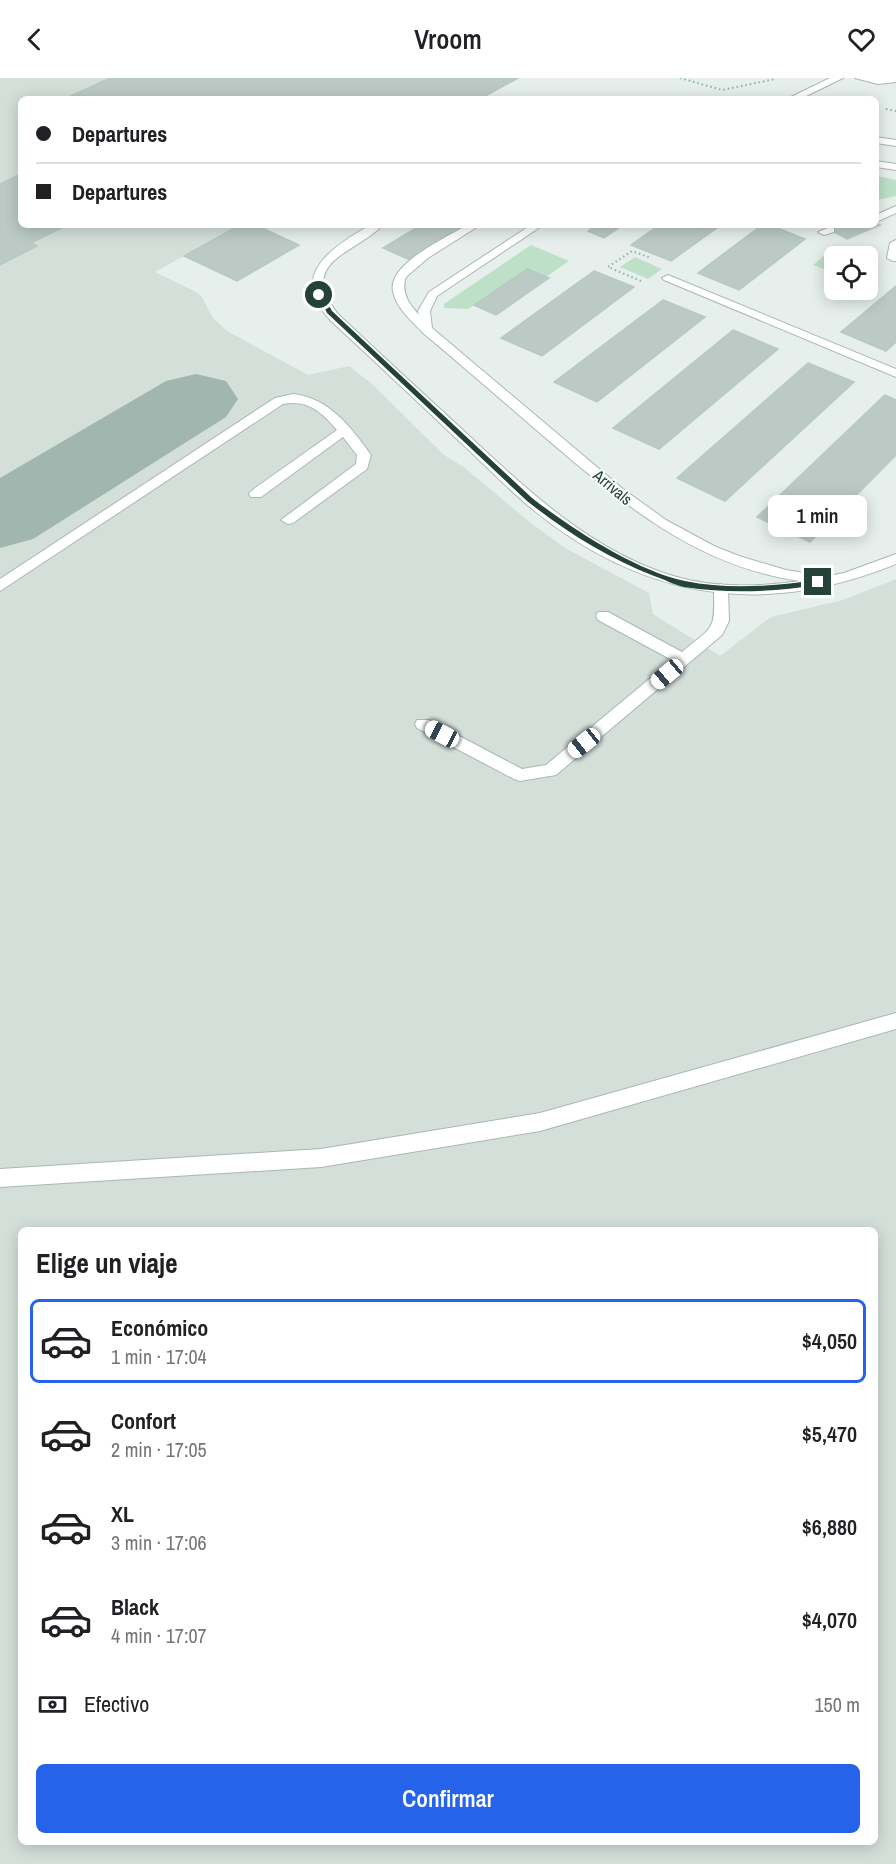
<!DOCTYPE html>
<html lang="es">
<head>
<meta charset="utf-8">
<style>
	body { margin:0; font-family:"Archivo Narrow",sans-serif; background:#f2f2f2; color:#202124; height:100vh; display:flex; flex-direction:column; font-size:22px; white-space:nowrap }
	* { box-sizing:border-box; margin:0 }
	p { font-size:20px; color:#757577 }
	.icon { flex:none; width:33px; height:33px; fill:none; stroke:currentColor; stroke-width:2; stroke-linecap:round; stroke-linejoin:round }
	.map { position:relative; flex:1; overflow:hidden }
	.sheet { position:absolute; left:18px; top:1149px; width:860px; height:618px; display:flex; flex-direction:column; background:#fff; border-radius:9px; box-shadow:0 3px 15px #0003 }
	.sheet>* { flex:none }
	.hud { position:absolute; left:18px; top:18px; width:861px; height:132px; border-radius:9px; box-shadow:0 3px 15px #0003; display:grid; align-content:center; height:132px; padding:0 18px; background:#fff }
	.controls { position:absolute; left:824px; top:168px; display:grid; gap:12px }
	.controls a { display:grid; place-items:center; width:54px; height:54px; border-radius:9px; background:#fff; box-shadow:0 3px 15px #0003; font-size:30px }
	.end { position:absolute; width:27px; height:27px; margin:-14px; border:8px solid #24423a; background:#fff; box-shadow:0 0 0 3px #fff }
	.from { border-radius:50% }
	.bubble { position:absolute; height:42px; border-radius:9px; background:#fff; box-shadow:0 3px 15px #0003; font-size:20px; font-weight:600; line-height:42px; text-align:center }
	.car { position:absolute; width:18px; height:36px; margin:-18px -9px; border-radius:8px; box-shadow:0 0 4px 2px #0007; background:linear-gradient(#fff 24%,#345 0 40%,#fff 0 76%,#345 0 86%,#fff 0) }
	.hud b { display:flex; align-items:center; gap:21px; height:57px; font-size:22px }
	.hud b+b { border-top:2px solid #e0e0e0 }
	.hud i { width:15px; height:15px; background:#202124 }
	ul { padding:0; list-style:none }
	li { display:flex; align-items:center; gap:18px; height:84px; margin:0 12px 9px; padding:0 6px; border:3px solid transparent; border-radius:9px }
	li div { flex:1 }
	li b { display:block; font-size:22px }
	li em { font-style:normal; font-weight:600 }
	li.on { border-color:#2563eb }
	li>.icon { width:54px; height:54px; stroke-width:1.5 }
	h2 { padding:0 18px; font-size:27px; line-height:72px }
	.pay { display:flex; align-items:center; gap:15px; height:66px; padding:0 18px; font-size:22px }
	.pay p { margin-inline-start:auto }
	.action { display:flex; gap:12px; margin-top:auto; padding:12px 18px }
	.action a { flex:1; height:69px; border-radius:9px; background:#2563eb; color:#fff; font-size:24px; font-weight:600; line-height:69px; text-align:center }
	header { display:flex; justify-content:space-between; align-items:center; height:78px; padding:0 18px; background:#fff; font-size:27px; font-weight:600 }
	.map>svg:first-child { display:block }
	.built { fill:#d4dfda; fill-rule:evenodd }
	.green { fill:#bfe0c8 }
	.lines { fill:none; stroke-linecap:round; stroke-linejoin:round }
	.taxiway { fill:#a2b6b0; fill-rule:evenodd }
	.building { fill:#bbcac4; stroke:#b8c9c2; stroke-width:1.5 }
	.service-casing { stroke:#a8b8b2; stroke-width:2 }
	.minor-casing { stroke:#a8b8b2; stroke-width:2 }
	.path { stroke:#86b3a5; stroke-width:2; stroke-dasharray:1.5 3; stroke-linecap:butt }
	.service { fill:#fff; fill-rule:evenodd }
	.minor { fill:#fff; fill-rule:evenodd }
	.route { fill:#24423a }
	.labels { text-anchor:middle; stroke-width:4.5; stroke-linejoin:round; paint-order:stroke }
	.far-street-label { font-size:16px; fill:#24423a; stroke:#f7fbf9 }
</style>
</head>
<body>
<header><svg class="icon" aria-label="back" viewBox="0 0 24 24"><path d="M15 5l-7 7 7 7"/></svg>Vroom<svg class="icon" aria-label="heart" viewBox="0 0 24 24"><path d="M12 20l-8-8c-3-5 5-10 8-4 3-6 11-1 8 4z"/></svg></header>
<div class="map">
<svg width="896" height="1786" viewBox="0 0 896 1786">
	<rect width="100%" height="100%" fill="#e6efeb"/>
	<path class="built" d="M0,0h518l-38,21h-459v126h219l-85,47 41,20 6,5 11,21 14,13 81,44 41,-9 23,18 72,71 21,13 62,52 38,28 84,45 4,21 67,42 51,-39 72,-17 53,-21v1285h-896zM21,1152h853v612h-853z"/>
	<path class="green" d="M876,98l20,4v16l-20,4z
		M531,167l38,16 -23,16 -19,-8 -59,40 -24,-1v-4z
		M837,167l27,11h-30v17l-21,-8z
		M635,179l27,12 -14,10 -28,-12z"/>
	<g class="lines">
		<path class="taxiway" d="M196,296l30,7 12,18 -12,18 -193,122 -33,9v-70l166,-97z"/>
	</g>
	<path class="building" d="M110,0h408l-38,21h-416z
		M21,96v51h46l-36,18 6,3 -37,19v-81z
		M876,145l4,2 -33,14 -24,-13 53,-1z
		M240,147h16l43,20 -62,36 -53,-25z
		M421,147h45l-56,35 -27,-12z
		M596,147h27l-19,13 -16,-7z
		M659,147h62l-50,36 -40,-16z
		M762,147h8l35,14 -66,51 -41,-17z
		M527,191l22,9 -53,37 -22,-10z
		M594,193l40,16 -92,69 -41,-18z
		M896,208v56l-10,9 -45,-19z
		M663,222l42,17 -108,85 -43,-20z
		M733,252l45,19 -119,100 -46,-21z
		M808,285l46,19 -129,119 -48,-23z
		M885,317l11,5v55l-86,87 -53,-25z"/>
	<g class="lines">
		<defs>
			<path id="service" d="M830,0h13l-43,21h-13z
				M855,0h41v4l-18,2z
				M896,128v7l-20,9v-7z
				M467,147h13l-52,33 -22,19c-8,23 14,37 27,53l-6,4 -4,-1c-12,-13 -27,-25 -30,-42 -6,-27 55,-54 74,-66z
				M830,149l4,1v4l-10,3 -6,-3z
				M896,162v21h-3l-6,-3 3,-15z
				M668,197l228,94v8l-232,-97 -2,-2z
				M293,316c36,4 58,33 78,61l-4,14 -74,54 -5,1 -7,-4 75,-56 1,-9 -14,-18 -82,60h-10l-2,-3 2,-3 86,-61c-15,-18 -30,-31 -54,-26l-283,187v-12l275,-181z
				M721,506l7,5 1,32 -7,14 -166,140 -36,6 -6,-2 -97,-51 -2,-4 2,-4h12l93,49 24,-4 126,-105 -74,-40 -2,-4 2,-4h10l74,40c32,-27 33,-20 32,-63z
				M896,935v16l-356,102 -219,36 -321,20v-18l321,-20 219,-36z"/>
			<path id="minor" d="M876,59l20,3v6l-20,-3z
				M876,83l20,3v6l-20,-3z
				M370,147h13c-28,29 -87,36 -45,89 42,40 85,79 127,118 61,57 126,119 208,144 40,12 86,11 127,5 -102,-14 -177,-77 -252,-141 -42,-36 -83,-72 -125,-107l-5,-22 11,-19 102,-67h12l-106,71 -7,15 2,17 191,161 43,31 48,26 25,10 47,14 31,5 2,3 25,-5 52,-19v10c-137,56 -259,34 -371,-61 -23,-20 -44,-42 -66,-62 -43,-41 -86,-81 -129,-121 -5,-6 -11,-13 -14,-19 -17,-36 29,-61 54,-76z"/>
		</defs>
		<use href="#service" class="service-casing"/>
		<use href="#minor" class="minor-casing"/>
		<path class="path" d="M680,0l42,12 53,-11
			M600,21l41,-2 27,2
			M886,31l10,2
			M641,203l-33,-14 24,-16 19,7"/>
		<use href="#service" class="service"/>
		<use href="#minor" class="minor"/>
	</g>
	<path class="route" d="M317,215h5l10,18 200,187c39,30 104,73 153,83 44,9 88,5 133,-1l3,2 -3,3c-47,7 -87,9 -134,2 -10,-2 -20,-8 -30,-11 -46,-18 -88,-44 -127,-75l-200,-188z"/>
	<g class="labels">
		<g class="far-street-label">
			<text transform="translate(613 409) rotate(40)" y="6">Arrivals</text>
		</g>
	</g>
</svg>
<div class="controls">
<a><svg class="icon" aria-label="locate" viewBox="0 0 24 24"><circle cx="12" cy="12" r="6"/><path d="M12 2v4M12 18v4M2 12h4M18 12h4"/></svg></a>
</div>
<i class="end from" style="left:319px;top:217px"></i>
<i class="end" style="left:818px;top:504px"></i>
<div class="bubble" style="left:768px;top:417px;width:99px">1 min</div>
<i class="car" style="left:667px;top:596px;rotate:230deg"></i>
<i class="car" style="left:442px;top:656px;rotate:298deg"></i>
<i class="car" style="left:584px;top:665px;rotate:231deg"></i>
<div class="hud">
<b><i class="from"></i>Departures</b>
<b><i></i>Departures</b>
</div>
<section class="sheet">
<h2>Elige un viaje</h2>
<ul>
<li class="on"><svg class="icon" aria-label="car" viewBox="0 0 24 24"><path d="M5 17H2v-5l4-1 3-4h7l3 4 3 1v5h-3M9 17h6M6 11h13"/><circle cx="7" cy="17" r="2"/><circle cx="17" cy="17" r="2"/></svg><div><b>Económico</b><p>1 min · 17:04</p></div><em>$4,050</em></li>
<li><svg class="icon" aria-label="car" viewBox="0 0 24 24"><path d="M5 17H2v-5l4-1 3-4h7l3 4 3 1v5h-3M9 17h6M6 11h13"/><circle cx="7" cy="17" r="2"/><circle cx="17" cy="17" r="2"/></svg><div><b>Confort</b><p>2 min · 17:05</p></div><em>$5,470</em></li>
<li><svg class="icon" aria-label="car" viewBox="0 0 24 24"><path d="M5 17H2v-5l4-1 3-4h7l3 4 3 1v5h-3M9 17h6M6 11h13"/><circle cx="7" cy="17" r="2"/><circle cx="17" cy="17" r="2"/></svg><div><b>XL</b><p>3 min · 17:06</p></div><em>$6,880</em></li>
<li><svg class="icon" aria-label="car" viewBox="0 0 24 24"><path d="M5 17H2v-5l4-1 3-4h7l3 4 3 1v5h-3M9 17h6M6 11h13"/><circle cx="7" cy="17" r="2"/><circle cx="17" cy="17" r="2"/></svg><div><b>Black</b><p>4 min · 17:07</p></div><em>$4,070</em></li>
</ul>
<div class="pay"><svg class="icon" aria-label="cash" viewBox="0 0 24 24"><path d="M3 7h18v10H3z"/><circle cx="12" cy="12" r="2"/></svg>Efectivo<p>150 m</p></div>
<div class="action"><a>Confirmar</a></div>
</section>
</div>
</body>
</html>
